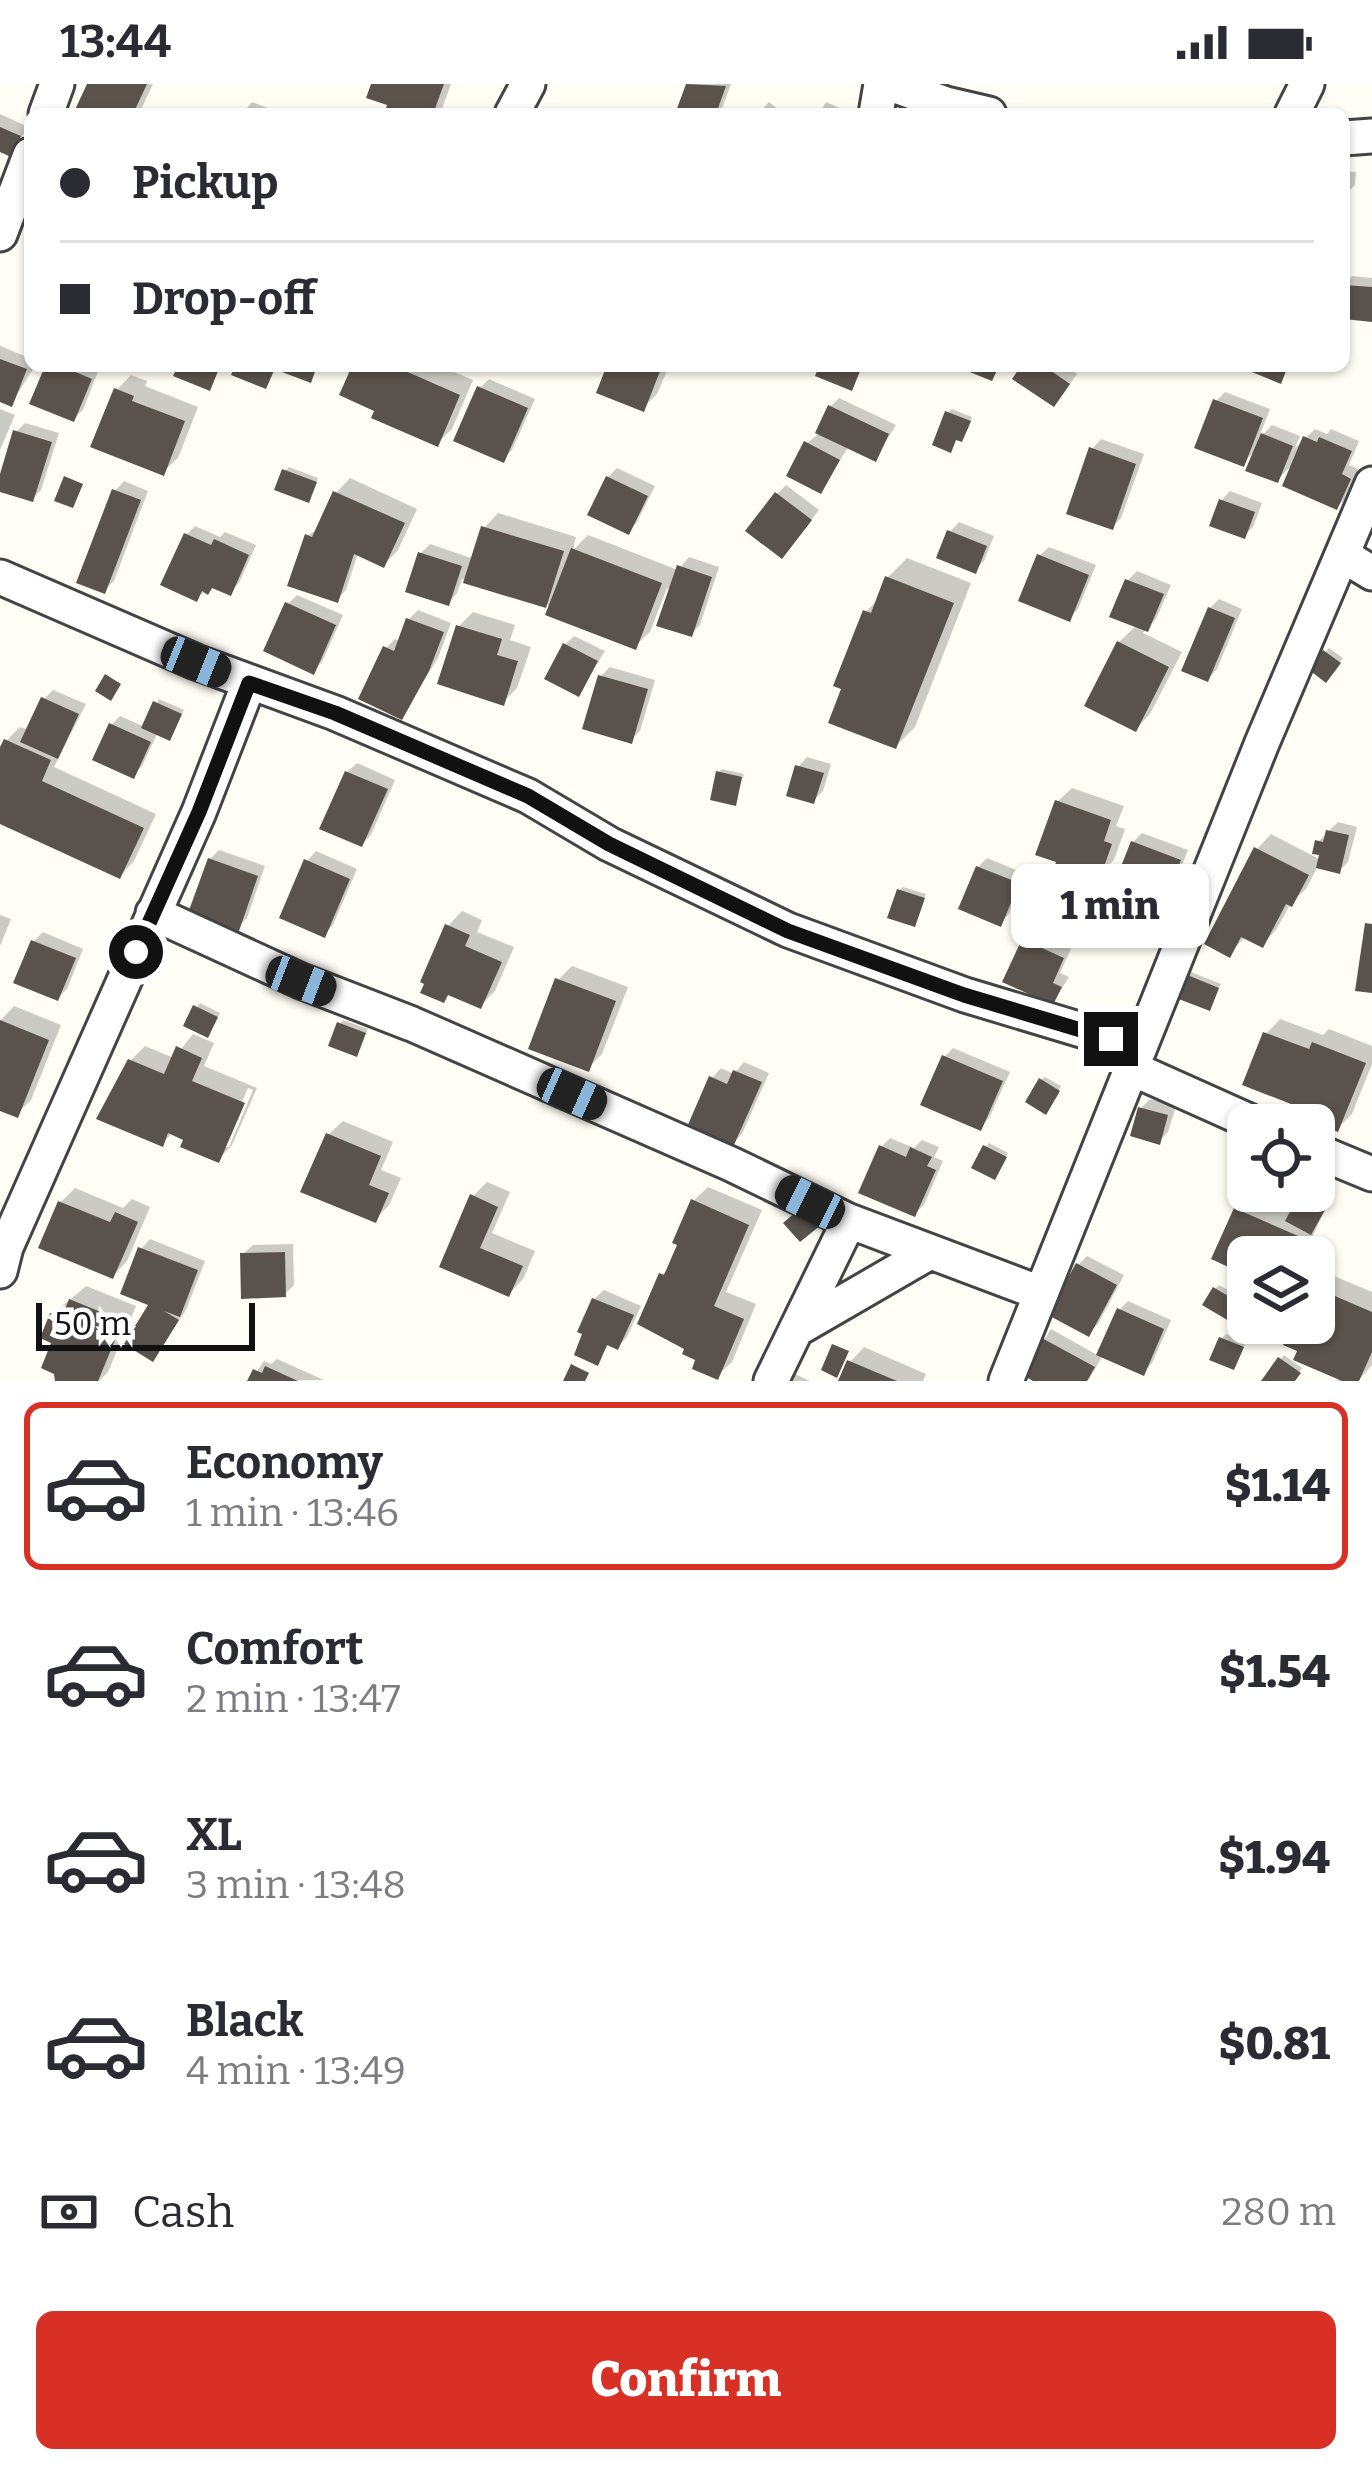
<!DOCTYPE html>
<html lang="en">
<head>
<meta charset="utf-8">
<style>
	body { margin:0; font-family:Bitter,serif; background:#f2f2f3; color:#2b2b33; height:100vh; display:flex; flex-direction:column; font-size:45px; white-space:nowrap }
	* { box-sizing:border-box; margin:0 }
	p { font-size:39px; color:#7c7c81 }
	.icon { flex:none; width:66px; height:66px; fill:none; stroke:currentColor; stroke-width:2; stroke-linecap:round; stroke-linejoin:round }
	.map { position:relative; height:1297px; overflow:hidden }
	.drawer { display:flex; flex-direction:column; background:#fff; flex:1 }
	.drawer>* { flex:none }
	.banner { position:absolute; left:24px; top:24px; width:1326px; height:264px; border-radius:18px; box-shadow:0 3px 9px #0004; display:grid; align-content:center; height:264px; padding:0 36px; background:#fff }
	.tools { position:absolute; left:1227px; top:1020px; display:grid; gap:24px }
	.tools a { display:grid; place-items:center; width:108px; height:108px; border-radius:18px; background:#fff; box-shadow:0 3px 9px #0004; font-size:60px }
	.scale { position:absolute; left:36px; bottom:30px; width:219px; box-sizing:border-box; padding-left:12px; border:6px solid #111; border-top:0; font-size:33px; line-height:42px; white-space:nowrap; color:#111; -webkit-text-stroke:9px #fff; paint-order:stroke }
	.end { position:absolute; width:54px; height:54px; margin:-27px; border:15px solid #111; background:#fff; box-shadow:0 0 0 6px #fff }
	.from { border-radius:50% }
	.bubble { position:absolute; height:84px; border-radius:18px; background:#fff; box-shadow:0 3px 9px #0004; font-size:39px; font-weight:800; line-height:84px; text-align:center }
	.car { position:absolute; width:36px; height:72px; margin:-36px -18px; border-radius:15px; box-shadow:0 0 9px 3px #0007; background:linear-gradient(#222 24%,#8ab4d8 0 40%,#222 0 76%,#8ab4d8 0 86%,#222 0) }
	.banner b { display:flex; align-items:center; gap:42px; height:114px; font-size:45px }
	.banner b+b { border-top:3px solid #e1e1e2 }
	.banner i { width:30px; height:30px; background:#2b2b33 }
	ul { padding:21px 0 0; list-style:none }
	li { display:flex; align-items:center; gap:36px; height:168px; margin:0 24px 18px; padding:0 12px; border:6px solid transparent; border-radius:18px }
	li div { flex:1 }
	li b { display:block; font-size:45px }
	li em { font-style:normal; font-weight:800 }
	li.selected { border-color:#d93025 }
	li>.icon { width:108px; height:108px; stroke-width:1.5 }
	.pay { display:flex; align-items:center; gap:30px; height:132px; padding:0 36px; font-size:45px }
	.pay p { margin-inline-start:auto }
	.cta { display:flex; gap:24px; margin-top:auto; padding:24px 36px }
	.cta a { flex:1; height:138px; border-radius:18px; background:#d93025; color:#fff; font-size:48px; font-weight:800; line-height:138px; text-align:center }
	.status { display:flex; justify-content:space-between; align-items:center; height:84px; padding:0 60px; background:#fff; direction:ltr }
	.status svg { height:33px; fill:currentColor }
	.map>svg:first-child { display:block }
	.shadow { fill:#0003; fill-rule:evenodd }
	.building { fill:#5a524d }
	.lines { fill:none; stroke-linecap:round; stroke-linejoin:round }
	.minor-casing { stroke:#444; stroke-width:39 }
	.minor { stroke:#fff; stroke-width:33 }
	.route { stroke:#111; stroke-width:15 }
</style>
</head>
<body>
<div class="status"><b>13:44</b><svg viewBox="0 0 49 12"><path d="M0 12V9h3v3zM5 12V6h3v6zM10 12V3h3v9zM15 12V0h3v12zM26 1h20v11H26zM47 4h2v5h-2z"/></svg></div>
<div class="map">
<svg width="1372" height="1297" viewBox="0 0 1372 1297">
	<rect width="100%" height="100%" fill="#fffdf5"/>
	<path class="shadow" d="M90,0h63l-14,30h-63z
		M375,0h76l-11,30h-53l4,-10z
		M689,0h42l-11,30h-42z
		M252,18l32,12h-42z
		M769,18l15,12h-26z
		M826,18l25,11v1h-32z
		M0,30l28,13 -17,27 -11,-5z
		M1344,87l12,1 -1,13 -9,9z
		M1352,192l20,2v41l-28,-3v-31z
		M0,262l27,11 3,-4v13h5l-24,38 -11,-5z
		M48,282l51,3 -16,41 -10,9z
		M355,282h85l33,14 -21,49 -15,14 -59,-34z
		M604,282h65l-12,28 -14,14z
		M1025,282h41l11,8 -14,20z
		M131,291l16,6 -2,5 53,21 -20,51 -15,14 -46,-82z
		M489,295l46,20 -23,51 -9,9 -23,-71z
		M1225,308l45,17 -12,31 14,-15 28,11 -5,12 20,-19 12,5 4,-5 28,12 -10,24 9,4 -12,29 -9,9 -42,-45 -18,18 -20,-31 -14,14 -27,-62z
		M839,314l57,27 -20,33 -27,-12 -28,44 -14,-47 10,-8 13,-28z
		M0,325l15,6 -15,35z
		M952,325l20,8 -7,18 -7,2 -8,12 -2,-37z
		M25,339l34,10 -18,57 -9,9 -32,-10 16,-57z
		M1101,355l43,15 -23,64 -9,9 -20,-78z
		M289,383l29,11 -10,21 -23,-28z
		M617,384l38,18 -18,36 -9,10 -20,-55z
		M350,394l67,31 -19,41 -14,15 -26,-12 -12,37 -9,9 -30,-63 13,-8 16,-35z
		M124,397l24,10 -34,90 -10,9 11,-99z
		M786,401l33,25 -28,36 -14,-52z
		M1230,407l32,12 -9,24 -9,9 -23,-35z
		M498,429l78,24 -3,13 15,-15 90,35 11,-13 30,10 -19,58 -9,9 -19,-44 -5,-2 -17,44 -15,14 -83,-40 -90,-27 -5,14 -9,10 -28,-49 10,-10 44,15 10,-31z
		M959,438l35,14 -10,25 -9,9 -25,-38z
		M195,442l25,11 5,-5 31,13 -17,38 -9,9 -16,-7 -18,13 -10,-63z
		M1049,463l47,18 -18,44 -9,9 -30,-62z
		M907,474l64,25 -56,144 -19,19 -30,-134 14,-15 8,-20z
		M1137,487l34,14 -15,34 -13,14 39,19 -32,62 -14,15 -17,-87 18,-17 -9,-45z
		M297,511l46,20 -21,47 -9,9 -25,-67z
		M1219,515l23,10 -25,60 -9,10 2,-71z
		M418,526l33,13 -13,35 -37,59 -15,-69 9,-9 6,2 8,-22z
		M473,528l42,13 -5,15 21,7 -14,41 -14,14 -44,-76z
		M574,552l31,15 -27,42 -13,-48z
		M1329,564l14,10 -13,18 -18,-7z
		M610,583l45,13 -15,51 -9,9 -30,-64z
		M53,606l33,14 -32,63 102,47 -22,47 -14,15 -120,-55v-66l6,-14 14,-14 9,3 15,-31z
		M159,615l25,11 -14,27 -12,-5 -16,34 -9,9 -22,-50 9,-9 25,11z
		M807,673l24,7 -8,27 -10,10 -15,-34z
		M357,679l38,17 -24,55 -9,9 -15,-72z
		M722,685l22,5 -9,28 -17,-29z
		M1072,704l52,18 -8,20 9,3 -11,31 -15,15 -19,-7 -7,8 -16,-74z
		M1338,738l19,5 -9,35 -9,9 -21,-5 -12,23 -15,14 -15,27 -14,15 -16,-9 -17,18 28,-105 14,-15 50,26 -3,-18z
		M1142,749l46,17 -14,36 -9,9 -32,-53z
		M219,766l46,16 -18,52 -9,9 -28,-68z
		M316,767l41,18 -24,56 -9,9 -17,-73z
		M987,774l39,16 -17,40 -9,9 -22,-56z
		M903,803l23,7 -12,30 -15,-33z
		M462,827l20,9 -5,12 37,15 -19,44 -14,14 -33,-79z
		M0,831l11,4 -11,27z
		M1034,847l37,18 -11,24 9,4 -16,25 -28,-62z
		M43,848l40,17 -16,40 -9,9 -25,-56z
		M572,882l56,21 -26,67 -14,14 -30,-88z
		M1191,888l30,12 -12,24 -22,-32z
		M200,919l20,10 -9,17 -24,-6z
		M14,922l47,19 -30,75 -14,14 -17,-6v-87z
		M1280,935l43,16 6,-6 43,17v18l-20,50 -15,15 -42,-27 -29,-68z
		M343,936l25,9 -12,24 -16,-29z
		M193,950l21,9 -10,23 53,22 -25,57 -14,15 -45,-28 -11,12 -32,-83 15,-15 29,12zM248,1004l5,2 -24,57h-7z
		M953,964l57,24 -21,46 -9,10 -36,-71z
		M744,978l25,11 -27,61 -9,9 -21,-65 9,-10 13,6z
		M1045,993l16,9 -12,21 -8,-27z
		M1150,1015l26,7 -8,26 -9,9 -18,-33z
		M343,1037l50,21 -12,28 20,8 -12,27 -14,15 -47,-85z
		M890,1054l24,10 8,-8 17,7 -5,10 9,4 -19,44 -10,9 -33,-67z
		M989,1059l19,10 -10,20 -12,-26z
		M487,1098l23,10 -18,41 43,18 -12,28 -14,15 -66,-29 30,-69z
		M708,1103l54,23 -36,82 30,12 -24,58 -15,14 -18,-17 -37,-84 10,-11 21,-63z
		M75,1104l48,20 9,-9 18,8 -23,54 -14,15 -52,-74z
		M1306,1108l22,11 -25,54h-55v15l-12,-62 15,-15 42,18z
		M150,1155l55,22 -19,49 -33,48v-55l-12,-54z
		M293,1160l1,41 -9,9 -42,-40 10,-9z
		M1087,1172l37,19 -26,49 -10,9 -10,-68z
		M1327,1189l45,19v73l-14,16h-21l4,-4 -41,-27 -4,-27h18v-37z
		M1219,1201l23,13 -10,16 -17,-25z
		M86,1202l50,20 -28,66 -9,9h-36l-7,-3 -3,-64z
		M604,1206l37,16 -14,31 -9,10 -8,-4 -13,19 -3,-63z
		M1128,1217l43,19 -19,43 -9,9 -40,-17 -15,26h-49l-16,-9 28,-43 48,27 20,-46z
		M1226,1250l19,9 -8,20 -15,-25z
		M864,1263l62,27 -3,7h-82l9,-19z
		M1284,1271l18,13 -9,13h-29z
		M277,1275l47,21 -74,1 14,-20 7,3z
		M793,1289l17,8h-25z"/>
	<path class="building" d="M87,0h60l-14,30h-60z
		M371,0h73l-11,30h-49l3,-9 -21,-7z
		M686,0l40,2 -10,28h-41z
		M0,43l21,9 -10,21 -11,-5z
		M1344,201l28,2v35l-28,-3z
		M0,275l27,10 -15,38 -12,-5z
		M45,282h16l31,13 -18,43 -45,-18z
		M178,282h42l-10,25 -37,-15z
		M235,282h41l-10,23 -35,-14z
		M284,282h33l-6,17 -29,-11z
		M352,282h42l66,29 -22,52 -67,-29 3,-7 -35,-16z
		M594,282h68l-18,46 -48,-19 9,-23z
		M819,282h43l-10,25 -37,-15z
		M955,282h44l-7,15z
		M1021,282h23l26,18 -16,23 -42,-28z
		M1249,282h39l-7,18 -34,-14z
		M477,302l51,22 -24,55 -51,-22z
		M114,304l20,8 -2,5 53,20 -21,55 -74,-29z
		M1213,315l50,19 -19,49 -50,-19z
		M828,321l61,29 -13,28 -61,-29z
		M945,327l26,10 -9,21 -6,-2 -5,13 -19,-8z
		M13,346l39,12 -19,60 -33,-10v-18z
		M1261,349l32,13 -15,37 -33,-12z
		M1303,352l14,6 2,-5 33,14 -10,23 9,5 -14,31 -55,-24z
		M804,357l36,19 -19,34 -35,-18z
		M1089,363l47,17 -23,66 -47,-16z
		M282,385l35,13 -8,21 -35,-13z
		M64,392l19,8 -10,24 -19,-7z
		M606,392l42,20 -19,39 -42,-20z
		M112,405l29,11 -36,94 -29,-11z
		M333,407l72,32 -21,45 -30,-14 -16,49 -51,-17 18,-52 7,3z
		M775,408l37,28 -30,39 -37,-28z
		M1219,415l36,13 -10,27 -36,-13z
		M481,442l83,25 -18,57 -83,-25z
		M947,446l40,16 -11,28 -40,-16z
		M184,449l27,12 3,-6 35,16 -18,41 -19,-8 -4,7 -6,-4 -5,11 -37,-17z
		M571,464l91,35 -26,67 -91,-35z
		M418,468l44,14 -13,40 -44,-14z
		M1037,470l52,21 -19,47 -52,-21z
		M677,481l35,12 -20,60 -36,-11z
		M885,492l69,27 -58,146 -68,-26 13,-34 -8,-3 30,-76 8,3z
		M1125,495l39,15 -16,38 -39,-15z
		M285,518l51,23 -22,50 -51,-24z
		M1208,523l27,11 -27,64 -27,-11z
		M406,534l38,14 -15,39 -27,49 -44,-21 25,-53 11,5z
		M456,541l46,14 -5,16 21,6 -14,45 -67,-22z
		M1117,557l52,26 -33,65 -52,-26z
		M563,559l35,18 -19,36 -35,-18z
		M1323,566l18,13 -15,20 -18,-14z
		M105,590l16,10 -10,17 -16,-10z
		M598,591l50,14 -16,55 -50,-15z
		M41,613l38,17 -21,45 -38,-17z
		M153,617l29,13 -12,27 -29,-13z
		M109,639l42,19 -17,37 -42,-19z
		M4,655l47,21 -9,21 102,47 -24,51 -120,-55v-77z
		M795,681l29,8 -10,31 -28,-8z
		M345,687l43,18 -26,58 -43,-18z
		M716,687l26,6 -6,29 -26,-6z
		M1055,716l56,20 -7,21 8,3 -12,34 -24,-8 -3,9 -20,-7 3,-10 -21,-7z
		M1326,746l23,5 -9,39 -24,-6 3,-13 -7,-1 3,-14 8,2z
		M1131,757l50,19 -15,39 -50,-20z
		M1254,763l55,28 -17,32 -6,-3 -23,44 -22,-11 -11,21 -26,-14z
		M208,774l50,18 -19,55 -51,-18z
		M304,775l46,20 -25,59 -46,-20z
		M976,782l43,17 -18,44 -43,-18z
		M897,805l28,9 -10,29 -28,-9z
		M1365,839l7,1v69l-17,-2z
		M445,840l25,11 -5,11 37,16 -21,47 -33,-14 -4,8 -24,-10 4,-9 -4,-2z
		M1022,855l42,19 -11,25 9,4 -9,18 -51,-23z
		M31,856l45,18 -18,43 -45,-18z
		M1185,890l34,14 -9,23 -34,-13z
		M555,894l61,23 -27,71 -61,-23z
		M193,921l25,12 -10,21 -25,-12z
		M0,936l49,20 -31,78 -18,-7z
		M337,938l29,11 -9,24 -29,-11z
		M1263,948l46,17 3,-7 54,21 -28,69 -50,-20 3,-8 -49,-19z
		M176,962l26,12 -10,23 53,22 -26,60 -39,-16 3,-7 -15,-7 -5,14 -67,-28 32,-60 36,15z
		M942,971l61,26 -22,50 -61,-26z
		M733,986l29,12 -29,65 -46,-20 22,-51 18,8z
		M1039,994l21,13 -14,24 -21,-13z
		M1138,1023l30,8 -8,30 -30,-9z
		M326,1049l55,23 -12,29 20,8 -13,30 -76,-31z
		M879,1061l27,12 4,-10 22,10 -5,9 9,4 -21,47 -57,-24z
		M983,1061l24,12 -12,23 -24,-12z
		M1300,1109l26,15 -15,27 -26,-14z
		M470,1110l28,13 -18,41 43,18 -14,31 -70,-30z
		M691,1115l58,26 -35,81 30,13 -26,61 -26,-11 3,-9 -13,-6 2,-5 -47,-25 22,-51 5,2 13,-30 -5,-2z
		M58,1117l52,21 5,-10 23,10 -25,57 -75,-31z
		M804,1121l17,20 -21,17 -17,-19z
		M1234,1124l71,31 -8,18h-49v19l-37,-17z
		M138,1163l60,23 -18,47 -16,-6 15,9 -26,42 -29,-18 24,-39 -28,-11z
		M285,1168l1,45 -45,2 -1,-46z
		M1076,1179l41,22 -28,52 -41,-22z
		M1213,1203l27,16 -11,18 -27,-16z
		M1314,1203l58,25v40l-13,29h-17l-49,-21 4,-9 -14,-6 10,-22h21z
		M592,1214l42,17 -16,35 -11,-5 -9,21 -24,-11 8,-21 -5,-2z
		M69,1215l54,22 -25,60h-43l-1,-7 -13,-6 10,-25 -11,-5 10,-25 12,4z
		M1117,1224l47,21 -20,47 -48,-21z
		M1040,1253l55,30 -8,14h-54l-14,-8z
		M1219,1253l25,10 -10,23 -25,-10z
		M832,1260l17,7 -12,27 -16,-8z
		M1278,1273l23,16 -6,8h-34z
		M847,1276l50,21h-59z
		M571,1280l18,9 -4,8h-22z
		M265,1282l33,15h-51l6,-12 9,4z"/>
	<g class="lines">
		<defs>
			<path id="minor" d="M890,0l56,20 43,10
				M46,30l11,-30
				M512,30l16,-30
				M876,30l5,-30
				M1292,30l15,-30
				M1344,54l28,-2
				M0,150l30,-79
				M1344,472l28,17
				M0,493l196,85 139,51 193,83 81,48 179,86 177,65 173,52
				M153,829l148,68 111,43 319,140 118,57 191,72
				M1133,985l125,56
				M1314,1066l58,24
				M0,1187l6,-24 193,-435 50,-129
				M797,1245l133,-77
				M771,1297l78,-160
				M1006,1297l256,-638 110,-259"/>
		</defs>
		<use href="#minor" class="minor-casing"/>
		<use href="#minor" class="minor"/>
	</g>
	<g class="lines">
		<path class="route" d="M136,868l63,-140 50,-129 86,30 193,83 81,48 179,87 176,64 147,44"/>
	</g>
</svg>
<div class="tools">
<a><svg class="icon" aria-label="locate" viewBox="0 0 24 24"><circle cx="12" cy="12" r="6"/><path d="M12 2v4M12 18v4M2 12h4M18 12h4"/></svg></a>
<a><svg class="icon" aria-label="layers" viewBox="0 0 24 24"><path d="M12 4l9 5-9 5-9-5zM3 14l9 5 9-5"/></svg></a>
</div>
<div class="scale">50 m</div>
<i class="end from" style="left:136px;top:868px"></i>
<i class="end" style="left:1111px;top:955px"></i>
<div class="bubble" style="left:1011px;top:780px;width:198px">1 min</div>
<i class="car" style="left:196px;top:578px;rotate:112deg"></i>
<i class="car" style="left:301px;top:897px;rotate:111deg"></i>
<i class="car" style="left:572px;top:1010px;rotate:114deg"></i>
<i class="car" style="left:810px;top:1118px;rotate:296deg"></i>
<div class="banner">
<b><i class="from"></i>Pickup</b>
<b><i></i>Drop-off</b>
</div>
</div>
<section class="drawer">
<ul>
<li class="selected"><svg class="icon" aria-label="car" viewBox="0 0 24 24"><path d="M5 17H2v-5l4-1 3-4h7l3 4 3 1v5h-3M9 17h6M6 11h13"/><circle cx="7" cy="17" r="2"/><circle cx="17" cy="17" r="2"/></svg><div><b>Economy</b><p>1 min · 13:46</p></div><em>$1.14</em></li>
<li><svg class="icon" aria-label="car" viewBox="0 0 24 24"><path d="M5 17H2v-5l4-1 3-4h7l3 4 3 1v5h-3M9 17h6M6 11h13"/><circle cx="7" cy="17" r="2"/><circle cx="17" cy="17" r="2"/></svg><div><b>Comfort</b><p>2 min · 13:47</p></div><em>$1.54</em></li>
<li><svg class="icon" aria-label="car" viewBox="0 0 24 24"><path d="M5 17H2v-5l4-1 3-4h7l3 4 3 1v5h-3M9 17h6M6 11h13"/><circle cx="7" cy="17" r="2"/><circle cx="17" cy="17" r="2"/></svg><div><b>XL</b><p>3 min · 13:48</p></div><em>$1.94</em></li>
<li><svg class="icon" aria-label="car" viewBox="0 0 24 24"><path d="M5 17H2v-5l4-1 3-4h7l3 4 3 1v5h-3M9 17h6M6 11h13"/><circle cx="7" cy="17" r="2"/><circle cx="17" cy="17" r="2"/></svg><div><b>Black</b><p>4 min · 13:49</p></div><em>$0.81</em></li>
</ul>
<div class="pay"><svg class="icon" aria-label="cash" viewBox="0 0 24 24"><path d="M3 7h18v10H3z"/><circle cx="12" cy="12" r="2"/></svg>Cash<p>280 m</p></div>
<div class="cta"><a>Confirm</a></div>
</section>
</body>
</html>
